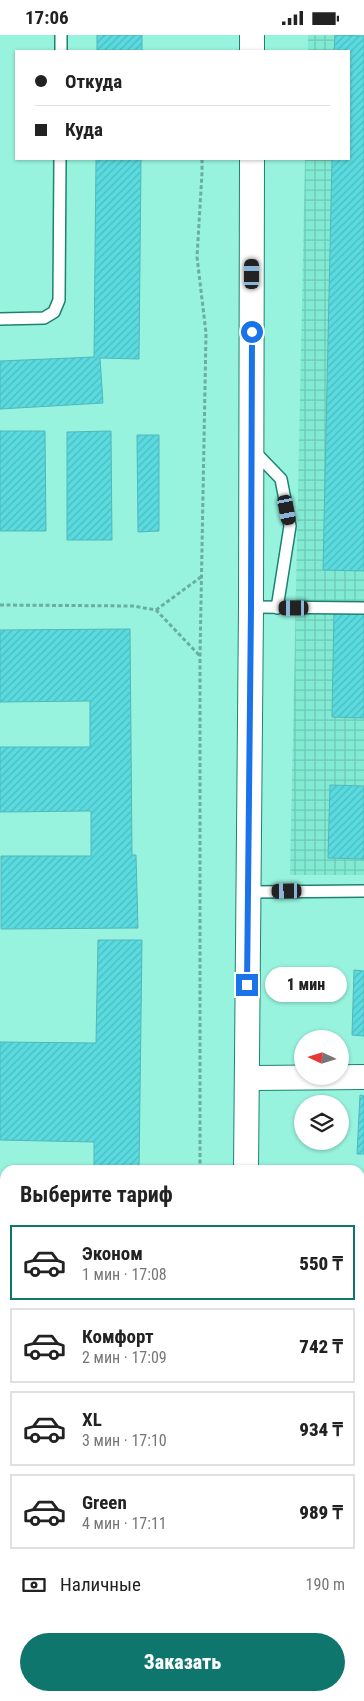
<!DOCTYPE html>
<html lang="ru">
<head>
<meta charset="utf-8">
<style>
	body { margin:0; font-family:"Roboto Condensed",sans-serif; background:#f2f2f2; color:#222; height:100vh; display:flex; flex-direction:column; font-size:19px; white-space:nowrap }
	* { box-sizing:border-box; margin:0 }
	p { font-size:16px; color:#767676 }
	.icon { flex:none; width:28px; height:28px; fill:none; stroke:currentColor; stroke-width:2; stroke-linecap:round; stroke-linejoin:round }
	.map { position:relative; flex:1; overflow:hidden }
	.side { position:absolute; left:0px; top:1130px; width:365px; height:536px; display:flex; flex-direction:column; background:#fff; border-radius:15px 15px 0 0; box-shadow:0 1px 4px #0004 }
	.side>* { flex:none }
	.top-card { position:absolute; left:15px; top:15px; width:335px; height:110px; border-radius:0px; box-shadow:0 1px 4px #0004; display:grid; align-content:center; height:110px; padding:0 20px; background:#fff }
	.needle { width:32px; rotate:274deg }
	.buttons { position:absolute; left:294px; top:995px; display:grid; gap:10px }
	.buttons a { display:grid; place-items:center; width:55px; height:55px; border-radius:50%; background:#fff; box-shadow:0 1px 4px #0004; font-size:25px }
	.end { position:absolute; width:22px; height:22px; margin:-11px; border:6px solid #1a73e8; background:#fff; box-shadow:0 0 0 2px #fff }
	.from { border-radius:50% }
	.bubble { position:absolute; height:35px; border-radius:18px; background:#fff; box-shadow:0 1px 4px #0004; font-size:16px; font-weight:800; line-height:35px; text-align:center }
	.car { position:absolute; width:15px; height:30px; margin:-15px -8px; border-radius:6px; box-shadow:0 0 4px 1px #0007; background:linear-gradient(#222 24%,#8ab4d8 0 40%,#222 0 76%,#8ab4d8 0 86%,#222 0) }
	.top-card b { display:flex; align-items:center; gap:18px; height:48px; font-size:19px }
	.top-card b+b { border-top:1px solid #e0e0e0 }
	.top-card i { width:12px; height:12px; background:#222 }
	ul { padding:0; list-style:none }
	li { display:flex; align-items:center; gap:15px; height:75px; margin:0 10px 8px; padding:0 10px; border:2px solid #e0e0e0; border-radius:0px }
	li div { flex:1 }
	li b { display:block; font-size:19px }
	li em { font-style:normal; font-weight:800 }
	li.current { border-color:#0f766e }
	li>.icon { width:45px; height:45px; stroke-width:1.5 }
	h2 { padding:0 20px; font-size:22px; line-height:60px }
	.pay { display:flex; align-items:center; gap:12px; height:55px; padding:0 20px; font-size:19px }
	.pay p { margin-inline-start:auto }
	.button { display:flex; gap:10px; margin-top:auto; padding:10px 20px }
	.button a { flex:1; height:58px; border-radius:30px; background:#0f766e; color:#fff; font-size:20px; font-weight:800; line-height:58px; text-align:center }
	.status { display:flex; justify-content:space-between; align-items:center; height:35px; padding:0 25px; background:#fff; direction:ltr }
	.status svg { height:14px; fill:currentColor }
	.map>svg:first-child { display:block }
	.industrial { fill:url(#industrial-grid) }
	.building { fill:url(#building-hatch); stroke:#52b7ba }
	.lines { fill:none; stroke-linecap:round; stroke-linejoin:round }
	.service-casing { stroke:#1d8371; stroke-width:14 }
	.minor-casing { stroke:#1d8371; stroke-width:26 }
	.path { stroke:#68af9f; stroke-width:3; stroke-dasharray:4 2.5; stroke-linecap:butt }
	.service { stroke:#fff; stroke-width:11 }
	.minor { stroke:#fff; stroke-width:24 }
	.route { stroke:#1a73e8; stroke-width:6 }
</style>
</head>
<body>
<div class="status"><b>17:06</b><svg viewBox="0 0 49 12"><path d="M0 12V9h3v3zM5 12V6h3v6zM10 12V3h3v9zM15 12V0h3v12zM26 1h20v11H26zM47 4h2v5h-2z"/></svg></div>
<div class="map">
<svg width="364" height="1666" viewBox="0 0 364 1666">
	<defs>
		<pattern id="industrial-grid" width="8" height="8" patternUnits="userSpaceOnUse" patternTransform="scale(1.25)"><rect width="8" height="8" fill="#82ead3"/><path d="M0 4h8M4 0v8" fill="none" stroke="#6ec8b4"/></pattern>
		<pattern id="building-hatch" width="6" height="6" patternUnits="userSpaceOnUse" patternTransform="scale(1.25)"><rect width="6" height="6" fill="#5adbdf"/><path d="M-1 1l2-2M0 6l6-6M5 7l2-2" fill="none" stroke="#4cbbbe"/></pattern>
	</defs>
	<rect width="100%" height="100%" fill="#97f3de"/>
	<path class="industrial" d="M308,0h56v840h-74l15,-716h44v-108h-41z"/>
	<path class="building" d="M97,0h45v16h-45z
		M335,0l29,1v535l-41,-1 9,-411h17v-108h-15z
		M96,124h45l-2,200 -39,-1 3,45 -103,6v-48l94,-4z
		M0,396h45l1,100h-46z
		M111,396l1,109h-45v-108z
		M137,400h22v96l-21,1z
		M334,575l30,1v107l-32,-1z
		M130,594l2,226h4l2,73 -137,1v-73h90v-45l-91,1v-65h90v-46l-90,1v-72z
		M330,750l34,1v73l-36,-1z
		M98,905h44l-3,230h-45v-28l-94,-2v-98l96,1z
		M354,935l10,1v65l-12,-1z
		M360,1060l4,1v58h-7z
		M0,1146h5v56h-5z
		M360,1280h4v40h-4z
		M360,1411h4v42h-4z
		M360,1542h4v124h-35v-5h31z
		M0,1557h5v39h-5z"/>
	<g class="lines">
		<defs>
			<path id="service" d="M61,16v-16
				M0,284l44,-1 10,-6 5,-12 1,-141
				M253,415l28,29 9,47 -13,82
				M251,572l113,1
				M248,857l116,-1
				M0,1210l5,1
				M278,1666v-5"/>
			<path id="minor" d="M252,16v-16
				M247,1043l117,-1
				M246,1135l5,-563 1,-448
				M360,1361h4
				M0,1501h5
				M360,1505h4
				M212,1666l2,-5"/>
		</defs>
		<use href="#service" class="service-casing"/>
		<use href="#minor" class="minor-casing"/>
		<path class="path" d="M0,570l133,1 23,4 44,46
			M156,575l45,-33
			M200,1135v-514l6,-323 -9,-76 5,-84v-14"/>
		<use href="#service" class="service"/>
		<use href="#minor" class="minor"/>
	</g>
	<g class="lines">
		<path class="route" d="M247,950l4,-378 1,-275"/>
	</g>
</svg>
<div class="buttons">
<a><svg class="needle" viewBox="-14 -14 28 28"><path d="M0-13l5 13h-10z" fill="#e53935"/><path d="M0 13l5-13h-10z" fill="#767676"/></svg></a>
<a><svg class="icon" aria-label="layers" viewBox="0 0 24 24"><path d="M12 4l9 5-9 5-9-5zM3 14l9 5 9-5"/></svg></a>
</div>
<i class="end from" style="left:252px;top:297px"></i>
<i class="end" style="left:247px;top:950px"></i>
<div class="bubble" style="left:265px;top:932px;width:82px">1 мин</div>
<i class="car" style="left:252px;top:239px;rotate:0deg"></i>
<i class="car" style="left:287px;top:475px;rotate:169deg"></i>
<i class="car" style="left:294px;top:573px;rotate:270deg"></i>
<i class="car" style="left:287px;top:856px;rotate:269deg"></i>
<div class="top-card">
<b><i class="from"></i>Откуда</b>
<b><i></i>Куда</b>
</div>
<section class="side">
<h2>Выберите тариф</h2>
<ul>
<li class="current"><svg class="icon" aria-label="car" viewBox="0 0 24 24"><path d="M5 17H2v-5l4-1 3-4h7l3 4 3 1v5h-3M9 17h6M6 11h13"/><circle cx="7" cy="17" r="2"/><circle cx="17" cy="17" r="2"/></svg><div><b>Эконом</b><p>1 мин · 17:08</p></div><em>550 ₸</em></li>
<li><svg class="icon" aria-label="car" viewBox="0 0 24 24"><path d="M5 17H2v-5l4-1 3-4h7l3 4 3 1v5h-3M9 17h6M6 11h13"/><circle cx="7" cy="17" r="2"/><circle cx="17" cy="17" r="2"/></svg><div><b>Комфорт</b><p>2 мин · 17:09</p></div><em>742 ₸</em></li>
<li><svg class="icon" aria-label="car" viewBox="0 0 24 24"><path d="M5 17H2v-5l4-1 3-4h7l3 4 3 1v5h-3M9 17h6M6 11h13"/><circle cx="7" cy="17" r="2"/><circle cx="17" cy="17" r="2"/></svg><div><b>XL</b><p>3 мин · 17:10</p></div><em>934 ₸</em></li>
<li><svg class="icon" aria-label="car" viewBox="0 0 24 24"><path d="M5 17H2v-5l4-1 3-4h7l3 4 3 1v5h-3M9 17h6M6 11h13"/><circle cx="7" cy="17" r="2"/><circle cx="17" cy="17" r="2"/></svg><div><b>Green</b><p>4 мин · 17:11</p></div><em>989 ₸</em></li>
</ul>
<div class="pay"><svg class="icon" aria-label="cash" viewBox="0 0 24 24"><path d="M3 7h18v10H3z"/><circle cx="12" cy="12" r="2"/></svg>Наличные<p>190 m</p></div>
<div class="button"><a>Заказать</a></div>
</section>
</div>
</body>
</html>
